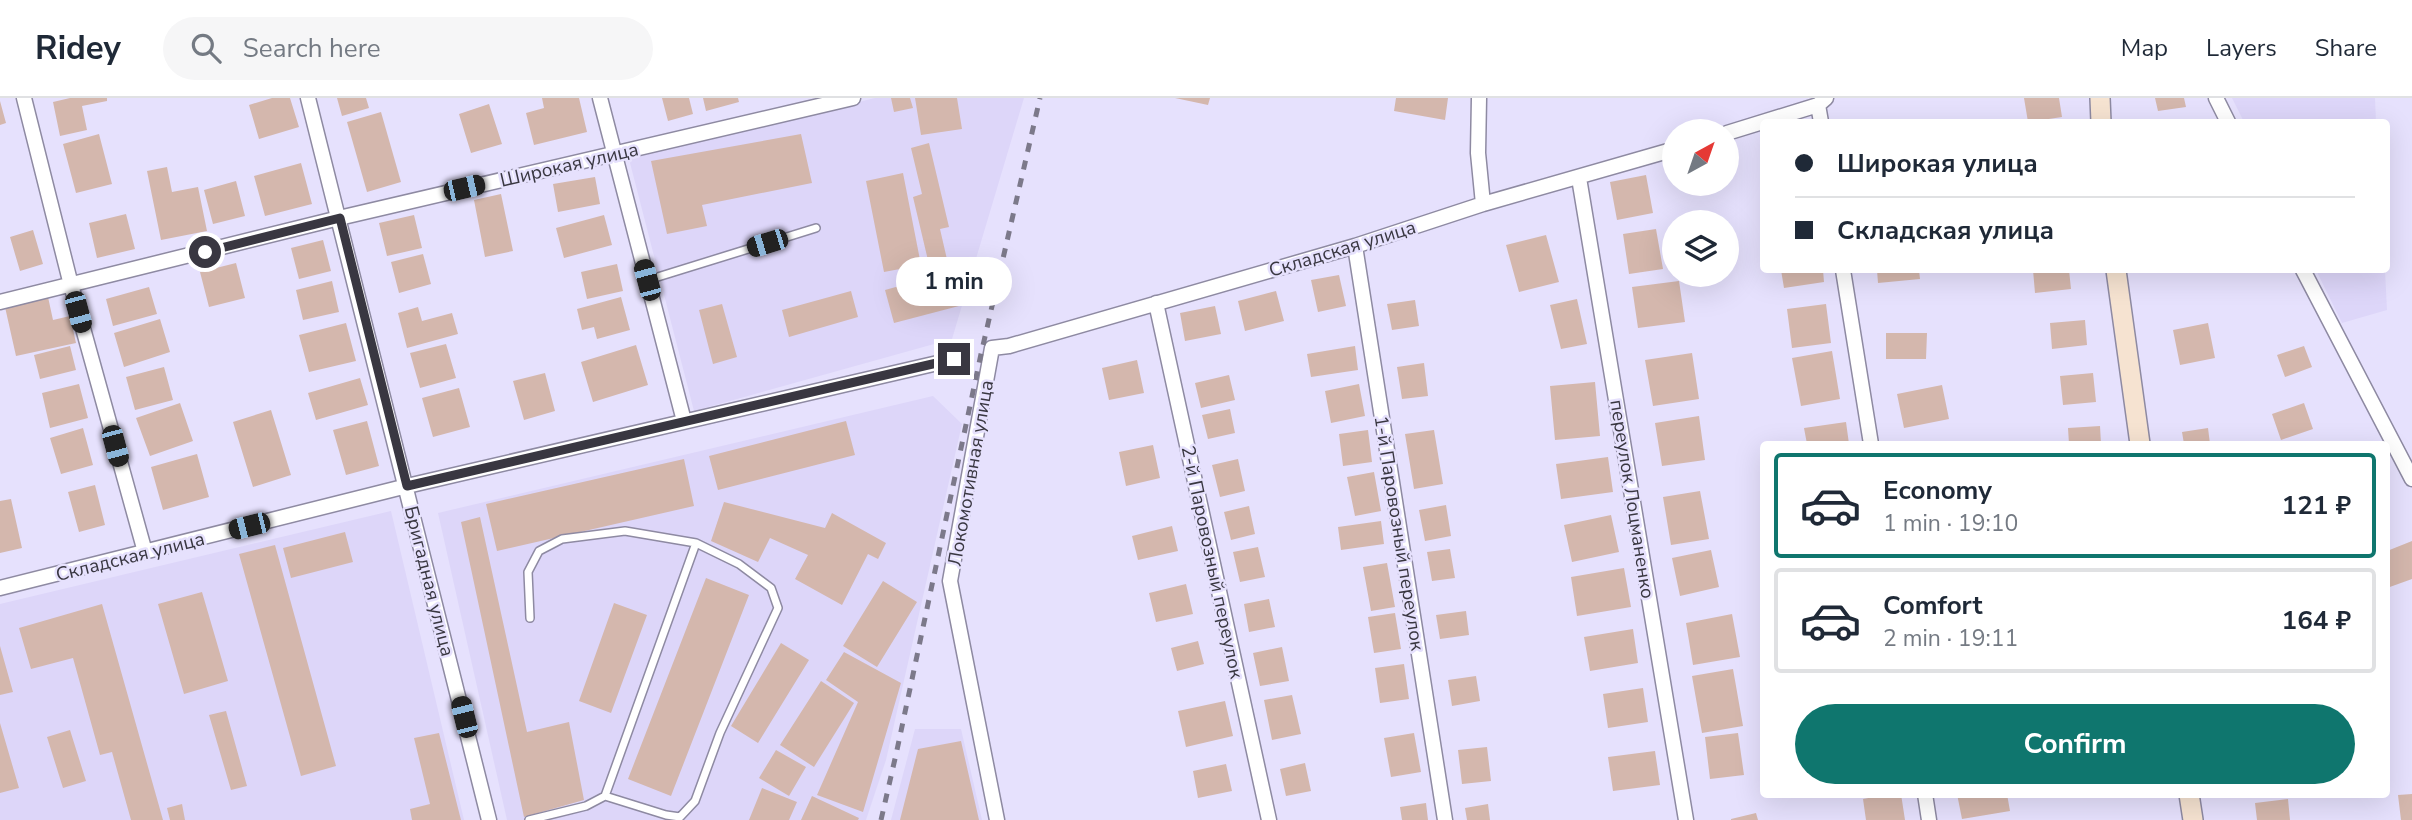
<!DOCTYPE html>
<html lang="en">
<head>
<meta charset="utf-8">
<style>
	body { margin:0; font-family:"Nunito Sans",sans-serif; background:#f6f6f7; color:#1f2937; height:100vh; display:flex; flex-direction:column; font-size:26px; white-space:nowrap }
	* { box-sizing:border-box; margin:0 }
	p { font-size:23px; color:#747a83 }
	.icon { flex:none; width:38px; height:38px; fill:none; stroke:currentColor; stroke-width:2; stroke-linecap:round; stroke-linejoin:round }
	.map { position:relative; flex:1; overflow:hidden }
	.details { position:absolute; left:1760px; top:343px; width:630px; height:357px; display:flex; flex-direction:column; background:#fff; border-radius:7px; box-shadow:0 7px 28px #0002 }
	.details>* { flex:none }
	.hud { position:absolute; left:1760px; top:21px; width:630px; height:154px; border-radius:7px; box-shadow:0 7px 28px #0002; display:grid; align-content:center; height:154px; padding:0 35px; background:#fff }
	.needle { width:46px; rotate:40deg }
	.buttons { position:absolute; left:1662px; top:21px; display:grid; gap:14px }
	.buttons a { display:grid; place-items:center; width:77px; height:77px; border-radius:50%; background:#fff; box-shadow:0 7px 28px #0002; font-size:35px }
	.end { position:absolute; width:32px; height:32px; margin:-16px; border:9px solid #393741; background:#fff; box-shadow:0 0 0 4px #fff }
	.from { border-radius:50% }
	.bubble { position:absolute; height:49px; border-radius:24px; background:#fff; box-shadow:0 7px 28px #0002; font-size:23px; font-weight:700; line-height:49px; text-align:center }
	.car { position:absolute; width:21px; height:42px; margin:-21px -10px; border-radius:9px; box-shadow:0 0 5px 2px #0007; background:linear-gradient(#222 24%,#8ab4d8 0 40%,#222 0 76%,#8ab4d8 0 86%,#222 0) }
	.hud b { display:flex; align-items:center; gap:24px; height:66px; font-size:26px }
	.hud b+b { border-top:2px solid #e0e1e3 }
	.hud i { width:18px; height:18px; background:#1f2937 }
	ul { padding:12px 0 0; list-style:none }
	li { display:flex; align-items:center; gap:21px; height:105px; margin:0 14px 10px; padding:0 21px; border:4px solid #e0e1e3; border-radius:7px }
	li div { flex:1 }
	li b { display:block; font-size:26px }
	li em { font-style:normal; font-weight:700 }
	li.active { border-color:#0f766e }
	li>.icon { width:63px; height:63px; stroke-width:1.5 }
	.cta { display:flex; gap:14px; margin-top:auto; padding:14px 35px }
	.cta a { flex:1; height:80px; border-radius:42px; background:#0f766e; color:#fff; font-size:28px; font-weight:700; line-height:80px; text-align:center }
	header { display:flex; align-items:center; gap:42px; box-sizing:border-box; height:98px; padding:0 35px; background:#fff; border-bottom:2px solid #e0e1e3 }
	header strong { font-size:33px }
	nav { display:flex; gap:38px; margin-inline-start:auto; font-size:24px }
	.search { width:490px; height:63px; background:#f6f6f7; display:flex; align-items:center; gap:18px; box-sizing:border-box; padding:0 24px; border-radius:38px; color:#747a83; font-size:26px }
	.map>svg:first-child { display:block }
	.built { fill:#ddd6f9 }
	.building { fill:#d4b7ad }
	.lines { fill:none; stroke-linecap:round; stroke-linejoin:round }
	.service-casing { stroke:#8e8aa2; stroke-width:10 }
	.minor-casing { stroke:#8e8aa2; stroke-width:17 }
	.secondary-casing { stroke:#8e8aa2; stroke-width:22 }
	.service { stroke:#fff; stroke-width:7 }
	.minor { stroke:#fff; stroke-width:14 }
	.secondary { stroke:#f6e3d1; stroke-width:19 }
	.rail { stroke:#7c798a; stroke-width:5; stroke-dasharray:9 9; stroke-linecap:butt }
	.route { stroke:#393741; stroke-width:9 }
	.labels { text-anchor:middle; stroke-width:5; stroke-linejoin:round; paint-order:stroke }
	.street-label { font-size:19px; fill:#393741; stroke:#e6e1fd }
</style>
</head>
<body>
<header>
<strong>Ridey</strong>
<div class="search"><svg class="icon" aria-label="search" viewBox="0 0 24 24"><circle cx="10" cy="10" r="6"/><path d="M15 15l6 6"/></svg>Search here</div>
<nav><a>Map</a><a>Layers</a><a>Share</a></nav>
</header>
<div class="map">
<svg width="2412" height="722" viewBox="0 0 2412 722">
	<rect width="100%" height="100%" fill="#e6e1fd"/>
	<path class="built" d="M875,0h149l-72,241 -258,72 -65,-252z
		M2232,0h143l1,24h-132z
		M2316,172h69l2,40 -45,13z
		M933,298l29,28 -76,336 -20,60h-359l-69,-307z
		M391,413l73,309h-464v-216z
		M915,631h46l21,91h-91z"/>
	<path class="building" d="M70,0h37v3l-25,5 5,24 -27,6 -7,-34z
		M272,0h18l9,29 -40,12 -10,-34z
		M337,0h29l3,10 -27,8z
		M542,0h37l8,34 -53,13 -8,-32 18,-5z
		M662,0h27l4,16 -25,7z
		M703,0h35l1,4 -33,9z
		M891,0h19l3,10 -19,4z
		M915,0h42l5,31 -41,6z
		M1175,0h35l-2,7z
		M1396,0h52l-3,22 -51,-9z
		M2024,0h35l3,19 -34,5z
		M2155,0h29l2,9 -28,4z
		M0,3l6,22 -6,2z
		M489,6l13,40 -31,9 -12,-39z
		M381,14l20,70 -34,10 -20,-70z
		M99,36l13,50 -36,9 -13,-49z
		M801,36l11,49 -110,22 5,21 -40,8 -16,-73z
		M929,45l20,84 -9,2 9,39 -18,5 -18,-76 9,-3 -11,-46z
		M301,65l11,41 -47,12 -11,-40z
		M167,69l5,25 26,-5 9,44 -46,9 -14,-69z
		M903,75l18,92 -37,7 -18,-91z
		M1646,77l7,38 -36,7 -7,-38z
		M595,79l5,27 -42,8 -5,-28z
		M236,83l9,35 -32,8 -9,-34z
		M501,96l12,57 -28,6 -11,-57z
		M126,116l9,35 -38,9 -8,-35z
		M414,117l8,33 -35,8 -8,-33z
		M604,117l8,30 -48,13 -8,-30z
		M1656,131l7,40 -34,5 -6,-40z
		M33,132l10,34 -23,7 -10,-34z
		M1546,137l13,47 -40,10 -13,-47z
		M323,142l8,31 -32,8 -8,-31z
		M423,156l8,30 -32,9 -8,-31z
		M236,165l9,35 -36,9 -9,-35z
		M617,166l6,27 -36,8 -6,-27z
		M1781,172h42l1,12 -40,6z
		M1877,172h42l1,9 -42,4z
		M2033,172h36l2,19 -36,4z
		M950,174l9,34 -65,17 -9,-33z
		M1339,177l7,31 -28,6 -7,-32z
		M332,183l7,31 -36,8 -7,-30z
		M1679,183l6,41 -47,6 -6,-41z
		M149,189l8,27 -44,12 -7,-27z
		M851,193l7,26 -69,20 -7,-27z
		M1276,193l8,30 -39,10 -7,-30z
		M48,199l5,23 17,-4 6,27 -60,13 -11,-49z
		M621,199l9,33 -33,9 -3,-12 -12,3 -5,-21z
		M1577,201l10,45 -26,5 -11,-44z
		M1415,202l4,26 -27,4 -5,-26z
		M722,206l15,53 -24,7 -14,-54z
		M1826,206l5,39 -39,5 -5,-39z
		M1215,208l6,28 -36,7 -5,-28z
		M418,209l4,14 30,-8 6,21 -51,14 -9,-35z
		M160,221l10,33 -46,15 -10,-34z
		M2085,222l2,25 -35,4 -2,-26z
		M346,225l10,38 -47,11 -10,-37z
		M2208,225l7,35 -35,7 -7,-35z
		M1886,235h41l-1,26h-40z
		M446,246l10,34 -36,10 -10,-35z
		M636,247l12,40 -55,17 -12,-40z
		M70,248l6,24 -36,9 -6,-24z
		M1355,248l3,24 -47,7 -4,-23z
		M2304,248l8,21 -27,10 -8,-22z
		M1832,253l8,48 -39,7 -9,-48z
		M1692,255l7,46 -46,7 -8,-46z
		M1137,262l7,33 -35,7 -7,-32z
		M1424,265l4,33 -26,3 -5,-32z
		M164,269l9,33 -38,10 -9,-33z
		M545,275l10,38 -31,9 -11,-39z
		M2093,275l3,29 -33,3 -3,-29z
		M1229,277l6,25 -34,8 -6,-25z
		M360,280l8,27 -52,15 -8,-27z
		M1595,284l5,54 -45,4 -5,-54z
		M79,286l9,34 -38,10 -8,-35z
		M1359,286l6,32 -34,7 -6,-32z
		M1942,287l7,34 -45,9 -7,-34z
		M459,290l11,39 -37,10 -11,-39z
		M180,305l13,38 -43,15 -14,-38z
		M2304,305l9,26 -32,11 -9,-26z
		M1230,311l5,24 -27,6 -6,-24z
		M271,312l20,65 -38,12 -20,-65z
		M1699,318l6,44 -43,6 -7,-43z
		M367,323l12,45 -33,9 -13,-45z
		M846,323l9,34 -137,35 -9,-34z
		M1846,324l3,22h-42l-3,-16z
		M2100,328l1,18h-32l-1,-16z
		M83,330l10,37 -32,9 -11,-36z
		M2208,330l2,16h-26l-2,-12z
		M1368,332l4,32 -29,4 -4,-32z
		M1434,332l9,54 -29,5 -9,-55z
		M1153,347l7,33 -34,8 -7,-34z
		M197,356l12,43 -46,13 -12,-43z
		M1608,359l5,35 -52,7 -5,-35z
		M684,361l10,47 -197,45 -11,-47z
		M1238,361l7,32 -25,6 -8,-32z
		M1374,374l7,39 -26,5 -8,-39z
		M95,387l10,40 -26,7 -11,-40z
		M1700,393l9,48 -38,6 -8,-48z
		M11,401l11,49 -22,5v-52z
		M724,404l101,26 7,-15 54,30 -8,16 -10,-5 -26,51 -47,-26 13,-24 -38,-17 -12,24 -47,-21z
		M1446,407l5,31 -26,5 -6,-31z
		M1249,408l6,28 -24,6 -7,-28z
		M1611,417l8,37 -47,10 -8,-37z
		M480,419l47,215 42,-10 15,78 -60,17 -63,-295z
		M1381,423l3,23 -43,6 -3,-23z
		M1172,428l6,25 -40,9 -6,-24z
		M345,434l8,30 -62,16 -8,-30z
		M2412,443v38l-25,9v-37z
		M275,447l61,221 -35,10 -62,-222z
		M1258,449l7,30 -25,5 -7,-30z
		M1450,451l5,29 -23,3 -5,-29z
		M1711,452l8,37 -39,9 -8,-38z
		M1387,465l8,44 -24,4 -8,-44z
		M1624,470l7,39 -54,9 -6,-39z
		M706,480l43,17 -78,201 -43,-17z
		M883,483l34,21 -40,65 -34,-21z
		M1186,486l7,30 -37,8 -7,-29z
		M202,494l26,89 -44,13 -26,-90z
		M1269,501l6,28 -26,5 -5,-28z
		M614,505l33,12 -36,98 -32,-12z
		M102,506l61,216h-32l-19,-68 -12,3 -27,-97 -42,11 -12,-41z
		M1466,513l3,24 -29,4 -4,-24z
		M1395,515l6,36 -27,4 -6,-36z
		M1732,516l8,43 -47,8 -7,-42z
		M1633,531l5,34 -48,8 -6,-34z
		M1198,543l6,23 -27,7 -6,-23z
		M781,545l28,17 -51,83 -27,-17z
		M0,548l13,46 -13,3z
		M1282,549l7,34 -29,5 -7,-33z
		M844,554l57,31 -38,129 -46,-17 41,-93 -32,-22z
		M1404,566l5,35 -29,4 -5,-35z
		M1733,571l10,57 -41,7 -10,-57z
		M1476,578l4,25 -28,5 -4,-26z
		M821,583l33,22 -40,64 -34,-22z
		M1643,590l5,34 -40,6 -5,-34z
		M1292,597l9,39 -29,6 -8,-40z
		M1225,603l8,35 -47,11 -8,-36z
		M226,613l21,75 -16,4 -22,-75z
		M0,625l19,65 -19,5z
		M70,632l16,51 -23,7 -16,-51z
		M439,635l22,87h-49l-2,-11 20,-5 -16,-66z
		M1414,635l7,39 -30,5 -7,-39z
		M1738,635l6,42 -34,4 -5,-42z
		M961,643l18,79h-79l18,-71z
		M1487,649l4,34 -29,3 -4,-34z
		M776,652l30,17 -17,29 -30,-18z
		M1655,653l5,34 -47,6 -5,-34z
		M1305,665l6,28 -25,5 -6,-27z
		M1226,666l6,27 -34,7 -5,-27z
		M762,690l35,14 -8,18h-40z
		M1890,696h11l4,26h-39l-3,-21z
		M1957,696h50l3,17 -48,8z
		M2412,696v26h-11l-3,-25z
		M812,698l47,22 -1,2h-57z
		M2288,701l2,21h-33l-2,-17z
		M1426,705l2,17h-26l-2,-13z
		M182,706l3,16h-15l-3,-12z
		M1488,706l2,16h-23l-2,-12z
		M1756,715l2,7h-27v-1z"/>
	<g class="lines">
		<defs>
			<path id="service" d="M648,182l168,-52
				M530,520l-2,-46 11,-21 23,-12 63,-8 71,12 43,21 32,24 7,20 -58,125 -25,68 -15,16 -14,-2 -61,-19
				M529,722l57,-14 19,-10 91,-253"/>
			<path id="minor" d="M24,0l47,187 74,267
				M308,0l181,722
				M600,0l84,323
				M1479,0l-1,55 5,51
				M2216,0l12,24
				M1818,7l3,17
				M1727,35l91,-28 8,-7
				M1579,80l107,642
				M1355,148l90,574
				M1843,172l28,174
				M2303,172l109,209
				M0,204l339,-84 514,-120
				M1156,205l113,517
				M0,490l407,-102 548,-127
				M1925,696l4,26
				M997,722l-47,-239 42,-233 17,-2 346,-100 128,-42 192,-55"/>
			<path id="secondary" d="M2100,0l1,24
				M2116,172l24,174
				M2189,696l4,26"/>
		</defs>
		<use href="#service" class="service-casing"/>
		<use href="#minor" class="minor-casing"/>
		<use href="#secondary" class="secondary-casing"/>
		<use href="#service" class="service"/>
		<use href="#minor" class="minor"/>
		<use href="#secondary" class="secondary"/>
		<path class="rail" d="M881,722l16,-70 84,-396 59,-256"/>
	</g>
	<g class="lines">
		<path class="route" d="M205,154l135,-34 67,268 547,-127"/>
	</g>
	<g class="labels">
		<g class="street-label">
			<text transform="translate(569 66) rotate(-13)" y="7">Широкая улица</text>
			<text transform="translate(1342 150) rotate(-17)" y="7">Складская улица</text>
			<text transform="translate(970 375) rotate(-80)" y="7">Локомотивная улица</text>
			<text transform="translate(1633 401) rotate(81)" y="7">переулок Лоцманенко</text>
			<text transform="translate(1400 435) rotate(81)" y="7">1-й Паровозный переулок</text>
			<text transform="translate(130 458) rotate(-14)" y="7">Складская улица</text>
			<text transform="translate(1213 464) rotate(78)" y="7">2-й Паровозный переулок</text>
			<text transform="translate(430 483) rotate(76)" y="7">Бригадная улица</text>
		</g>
	</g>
</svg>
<div class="buttons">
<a><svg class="needle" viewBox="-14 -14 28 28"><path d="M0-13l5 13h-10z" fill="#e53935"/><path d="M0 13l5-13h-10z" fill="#747a83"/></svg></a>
<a><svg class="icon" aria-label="layers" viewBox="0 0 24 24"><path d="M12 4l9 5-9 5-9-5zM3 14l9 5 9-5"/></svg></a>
</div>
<i class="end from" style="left:205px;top:154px"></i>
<i class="end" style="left:954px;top:261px"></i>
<div class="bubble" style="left:896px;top:159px;width:116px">1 min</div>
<i class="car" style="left:464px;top:90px;rotate:77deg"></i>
<i class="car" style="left:767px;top:145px;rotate:253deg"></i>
<i class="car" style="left:647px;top:182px;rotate:345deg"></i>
<i class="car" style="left:78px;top:214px;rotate:165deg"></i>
<i class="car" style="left:115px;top:348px;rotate:165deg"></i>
<i class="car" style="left:249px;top:428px;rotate:256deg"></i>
<i class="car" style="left:464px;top:619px;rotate:346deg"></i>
<div class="hud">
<b><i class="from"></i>Широкая улица</b>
<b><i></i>Складская улица</b>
</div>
<section class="details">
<ul>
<li class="active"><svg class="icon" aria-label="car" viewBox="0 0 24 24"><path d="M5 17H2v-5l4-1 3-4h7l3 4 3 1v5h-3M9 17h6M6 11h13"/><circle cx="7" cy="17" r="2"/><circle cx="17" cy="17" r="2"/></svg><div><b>Economy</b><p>1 min · 19:10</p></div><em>121 ₽</em></li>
<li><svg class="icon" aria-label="car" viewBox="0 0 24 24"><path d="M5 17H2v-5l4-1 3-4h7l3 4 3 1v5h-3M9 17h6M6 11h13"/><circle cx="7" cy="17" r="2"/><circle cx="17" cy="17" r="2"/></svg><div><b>Comfort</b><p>2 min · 19:11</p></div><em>164 ₽</em></li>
</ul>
<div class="cta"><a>Confirm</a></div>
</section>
</div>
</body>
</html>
